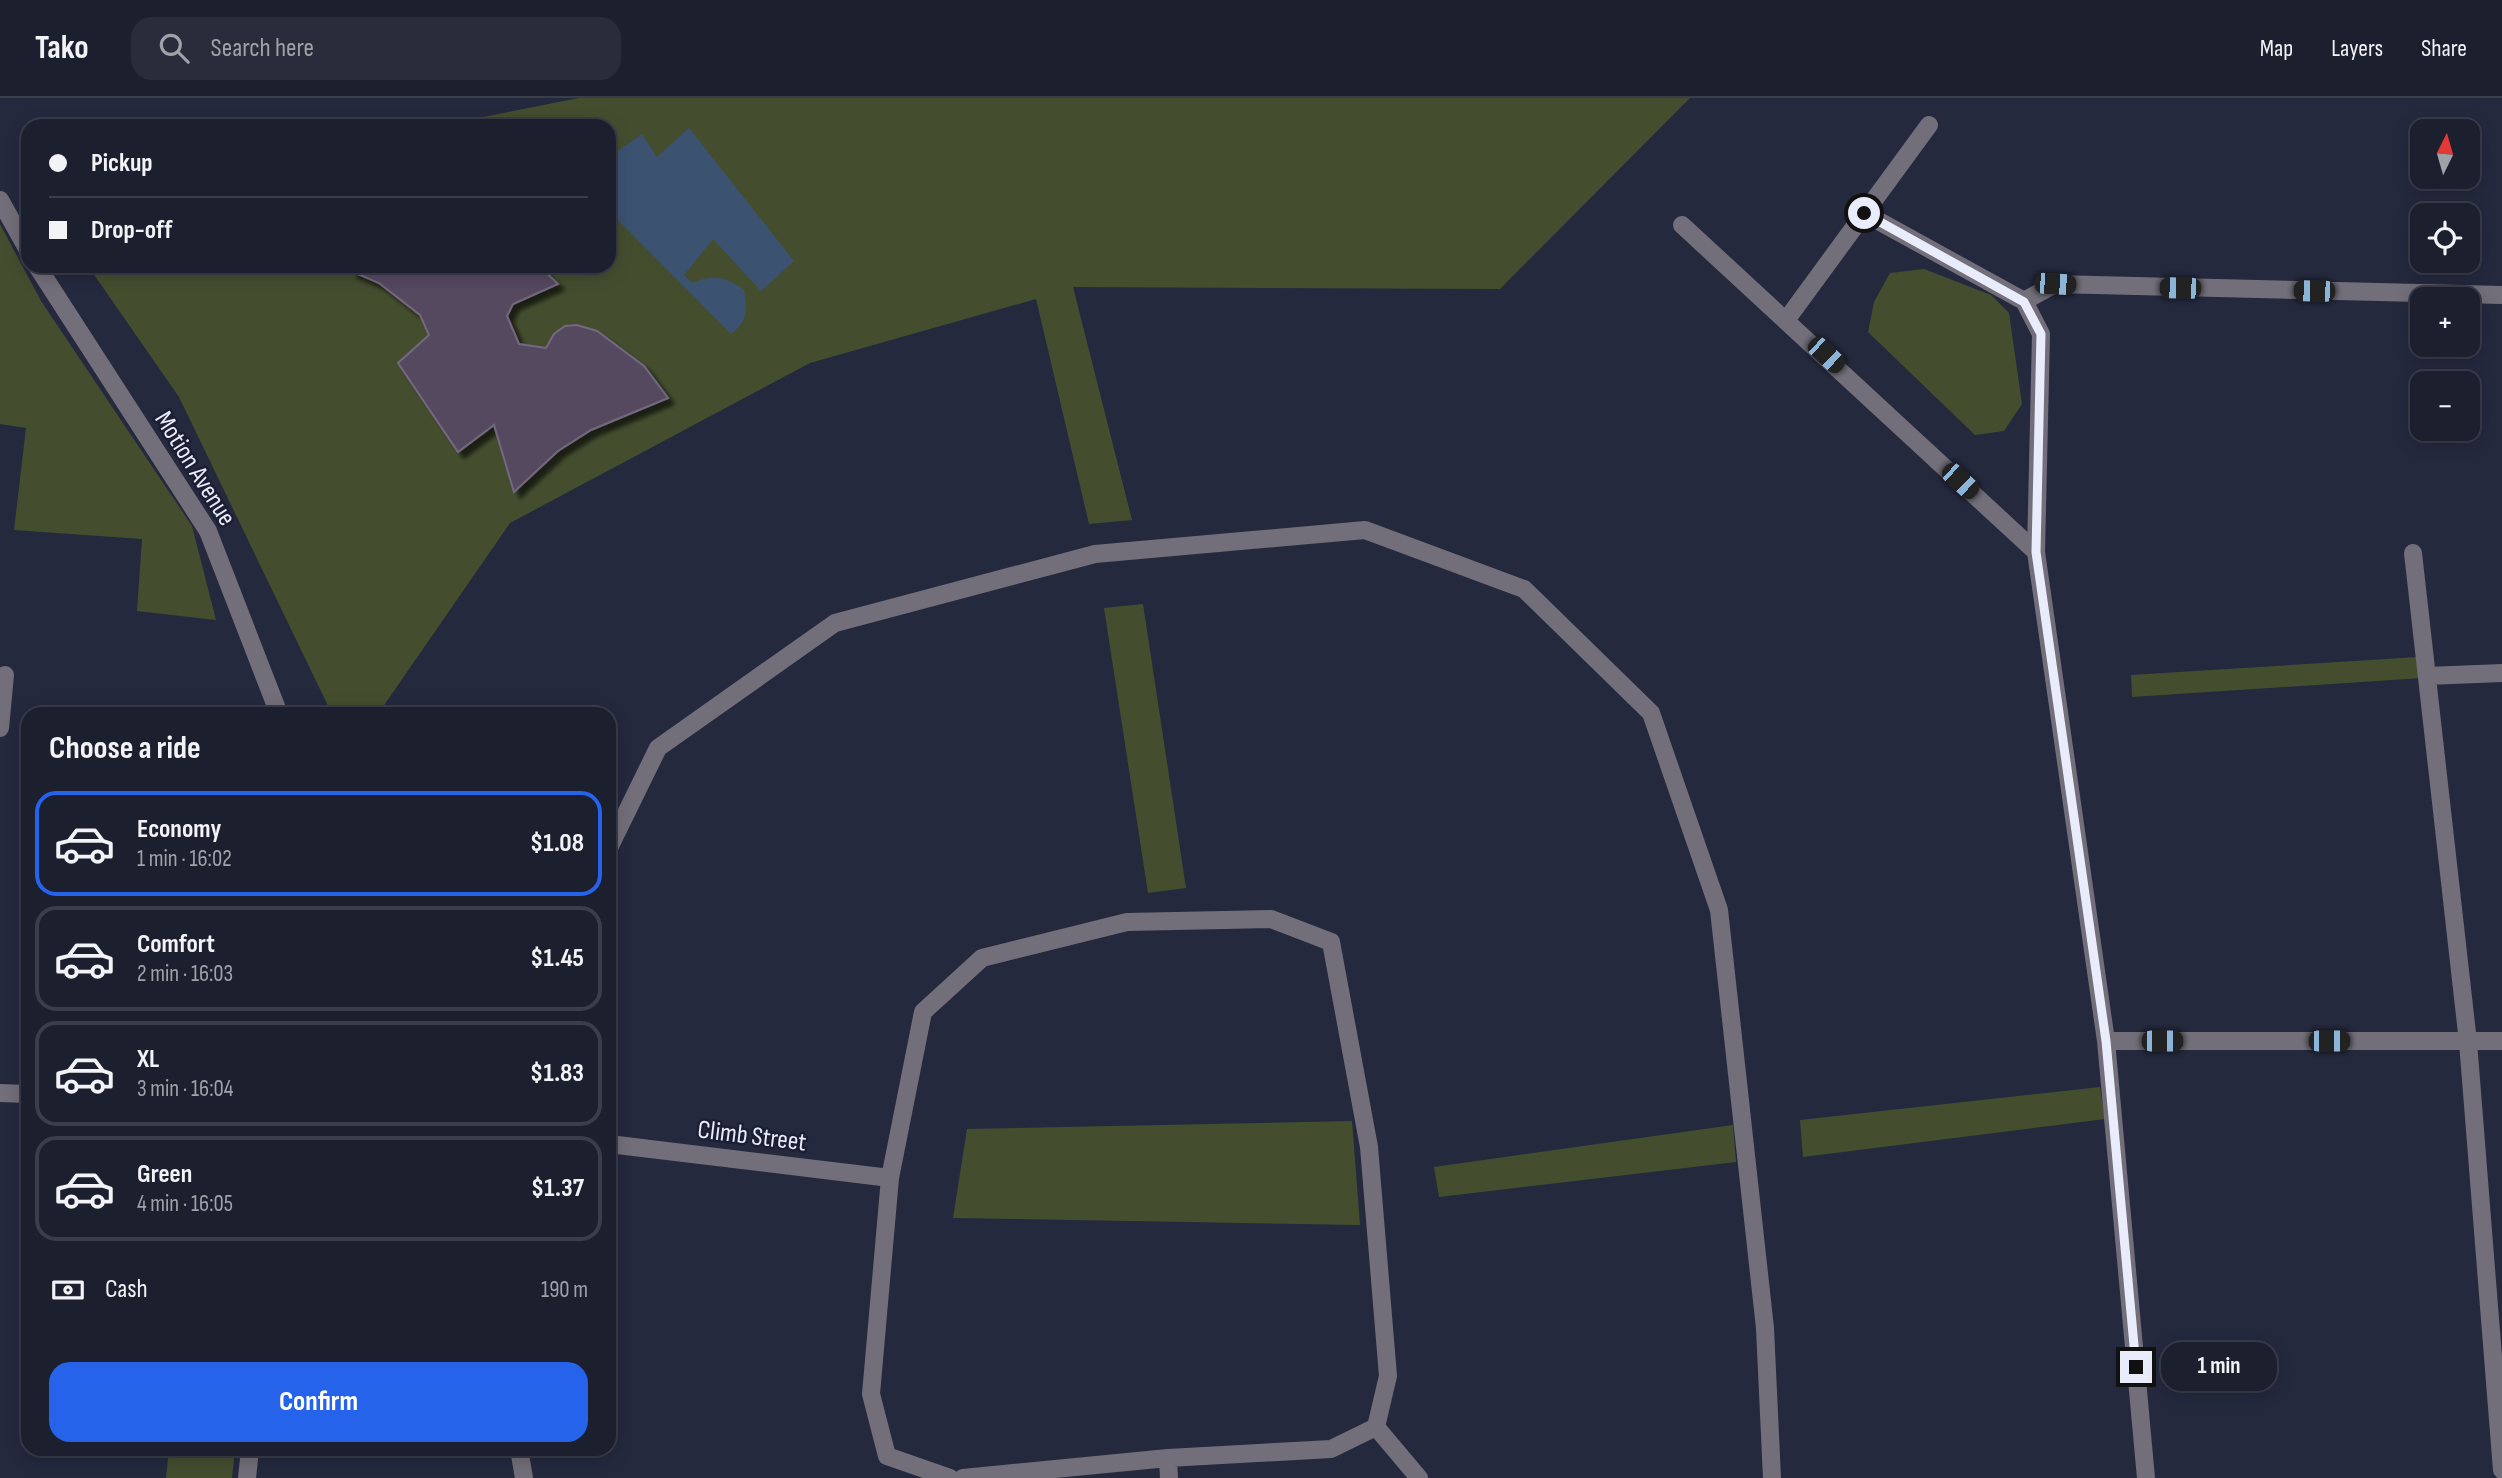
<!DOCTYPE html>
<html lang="en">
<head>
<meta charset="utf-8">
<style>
	body { margin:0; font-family:"Sofia Sans Condensed",sans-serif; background:#292c3a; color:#f1f3f6; height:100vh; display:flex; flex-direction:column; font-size:26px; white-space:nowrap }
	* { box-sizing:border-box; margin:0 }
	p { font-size:23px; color:#a0a2aa }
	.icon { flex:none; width:38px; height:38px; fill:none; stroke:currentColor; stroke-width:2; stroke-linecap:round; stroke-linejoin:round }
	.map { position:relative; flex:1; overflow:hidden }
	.panel { position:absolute; left:21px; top:609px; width:595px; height:749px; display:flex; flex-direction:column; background:#1c1f2e; border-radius:21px; box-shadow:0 4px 18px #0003,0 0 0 2px #3a3d4a }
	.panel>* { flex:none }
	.hud { position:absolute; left:21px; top:21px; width:595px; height:154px; border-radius:21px; box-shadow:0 4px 18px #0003,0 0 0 2px #3a3d4a; display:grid; align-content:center; height:154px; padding:0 28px; background:#1c1f2e }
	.needle { width:46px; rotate:5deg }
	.controls { position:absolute; left:2410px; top:21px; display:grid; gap:14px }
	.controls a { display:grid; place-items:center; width:70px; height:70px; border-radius:14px; background:#1c1f2e; box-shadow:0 4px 18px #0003,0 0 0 2px #3a3d4a; font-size:35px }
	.end { position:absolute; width:32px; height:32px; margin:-16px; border:9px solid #e9edfb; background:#111; box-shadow:0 0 0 4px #111 }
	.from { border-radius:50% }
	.bubble { position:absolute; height:49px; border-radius:21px; background:#1c1f2e; box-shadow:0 4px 18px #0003,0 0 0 2px #3a3d4a; font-size:23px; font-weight:700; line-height:49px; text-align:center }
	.car { position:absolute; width:21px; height:42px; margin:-21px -10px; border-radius:9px; box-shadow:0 0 5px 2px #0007; background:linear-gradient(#222 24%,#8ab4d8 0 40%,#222 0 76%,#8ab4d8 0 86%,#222 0) }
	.hud b { display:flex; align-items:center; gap:24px; height:66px; font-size:26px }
	.hud b+b { border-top:2px solid #3a3d4a }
	.hud i { width:18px; height:18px; background:#f1f3f6 }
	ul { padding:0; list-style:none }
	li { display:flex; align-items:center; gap:21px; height:105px; margin:0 14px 10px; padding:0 14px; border:4px solid #3a3d4a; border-radius:21px }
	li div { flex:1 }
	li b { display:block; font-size:26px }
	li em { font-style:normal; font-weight:700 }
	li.on { border-color:#2563eb }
	li>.icon { width:63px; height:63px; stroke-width:1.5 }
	h2 { padding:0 28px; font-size:32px; line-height:84px }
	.pay { display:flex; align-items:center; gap:18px; height:77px; padding:0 28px; font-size:26px }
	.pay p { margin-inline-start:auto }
	.button { display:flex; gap:14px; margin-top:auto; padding:14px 28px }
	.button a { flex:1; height:80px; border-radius:21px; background:#2563eb; color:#fff; font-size:28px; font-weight:700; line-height:80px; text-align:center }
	header { display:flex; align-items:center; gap:42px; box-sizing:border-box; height:98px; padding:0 35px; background:#1c1f2e; border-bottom:2px solid #3a3d4a }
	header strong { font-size:33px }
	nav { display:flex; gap:38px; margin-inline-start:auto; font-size:24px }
	.search { width:490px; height:63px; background:#292c3a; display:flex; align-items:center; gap:18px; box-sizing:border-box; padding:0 24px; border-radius:21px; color:#a0a2aa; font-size:26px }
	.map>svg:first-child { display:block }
	.green { fill:#444e2f }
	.water { fill:#3b5371 }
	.building { fill:#554a60; stroke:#73687f; stroke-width:2; filter:url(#shadow) }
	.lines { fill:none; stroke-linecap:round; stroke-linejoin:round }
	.minor { stroke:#726f7a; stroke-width:18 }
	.route { stroke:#e9edfb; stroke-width:9 }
	.labels { text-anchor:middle; stroke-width:5; stroke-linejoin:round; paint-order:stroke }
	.street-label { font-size:26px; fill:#e9edfb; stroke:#1c1f33 }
</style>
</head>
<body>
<header>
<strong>Tako</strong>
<div class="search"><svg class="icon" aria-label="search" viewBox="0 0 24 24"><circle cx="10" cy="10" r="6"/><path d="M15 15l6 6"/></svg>Search here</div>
<nav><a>Map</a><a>Layers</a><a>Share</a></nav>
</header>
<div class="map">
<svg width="2502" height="1380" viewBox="0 0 2502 1380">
	<defs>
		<filter id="shadow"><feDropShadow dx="6" dy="6" stdDeviation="2" flood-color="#0009"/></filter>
	</defs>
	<rect width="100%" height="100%" fill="#25293e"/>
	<path class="green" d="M579,0h1111l-190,191 -427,-2 59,233 -43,4 -53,-225 -226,64 -300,160 -132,191h-46l-153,-317 -91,-131h521v-140h-171z
		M0,126l41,77 151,225 24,94 -79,-9 5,-72 -128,-9 12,-102 -26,-4z
		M1924,171l67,26 18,18 13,91 -18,27 -29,4 -107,-103 6,-30 16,-29z
		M1143,506l43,284 -38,5 -44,-285z
		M2418,559l4,21 -290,19 -1,-22z
		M2100,989l5,32 -302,38 -3,-37z
		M1352,1023l8,104 -407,-7 14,-89z
		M1733,1027l3,37 -297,35 -5,-30z
		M169,1351h66l-3,29h-66z"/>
	<path class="water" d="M689,30l105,133 -33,30 -48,-52 -29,36 8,8c22,-9 34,-6 52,7 3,20 4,31 -13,44l-122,-123v-54l33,-23 15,23z"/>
	<path class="building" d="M354,168h185l19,18 -45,20 -6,12 12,28 27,4 8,-14 11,-8 12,-1 20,6 47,35 24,32 -77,32 -33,21 -44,41 -20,-67 -36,27 -60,-89 31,-28 -9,-20 -41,-32 -28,-12z"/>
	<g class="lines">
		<path class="minor" d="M0,102l28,50
			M1864,115l160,88
			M1682,127l354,327
			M37,168l171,265 71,183
			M1787,221l142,-194
			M2413,455l55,489 34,428
			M2427,578l75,-3
			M0,630l5,-53
			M609,750l49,-100 177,-125 260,-69 270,-24 159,59 127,124 68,197 46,418 7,150
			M2106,943h396
			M0,995l28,1
			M609,1046l281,34
			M1376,1329l43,51
			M519,1351l5,29
			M1168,1360l1,20
			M247,1380l3,-29
			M950,1380l-63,-22 -16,-62 19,-216 33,-166 59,-54 145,-36 144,-3 60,23 38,205 19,229 -12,51 -45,22 -163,9 -205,20
			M2146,1380l-40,-437 -70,-489 5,-218 -17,-33 31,-17 447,11"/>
	</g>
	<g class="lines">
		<path class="route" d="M1864,115l160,89 17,32 -5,218 70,489 30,326"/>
	</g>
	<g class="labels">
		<g class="street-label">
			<text transform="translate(196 370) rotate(58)" y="9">Motion Avenue</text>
			<text transform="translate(752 1037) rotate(7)" y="9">Climb Street</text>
		</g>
	</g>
</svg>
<div class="controls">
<a><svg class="needle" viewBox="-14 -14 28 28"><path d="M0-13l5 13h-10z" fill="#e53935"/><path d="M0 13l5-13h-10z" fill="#a0a2aa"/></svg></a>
<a><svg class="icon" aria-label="locate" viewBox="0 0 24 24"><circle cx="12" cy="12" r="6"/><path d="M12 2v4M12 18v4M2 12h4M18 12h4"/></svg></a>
<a>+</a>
<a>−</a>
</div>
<i class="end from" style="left:1864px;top:115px"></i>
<i class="end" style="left:2136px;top:1269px"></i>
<div class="bubble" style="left:2161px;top:1244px;width:116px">1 min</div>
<i class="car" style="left:2055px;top:186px;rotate:93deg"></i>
<i class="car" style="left:2180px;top:190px;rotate:271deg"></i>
<i class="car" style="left:2314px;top:193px;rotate:271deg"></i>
<i class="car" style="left:1826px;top:257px;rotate:133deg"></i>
<i class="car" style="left:1960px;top:383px;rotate:133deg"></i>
<i class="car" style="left:2162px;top:943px;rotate:90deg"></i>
<i class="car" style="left:2329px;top:943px;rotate:90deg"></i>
<div class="hud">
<b><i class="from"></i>Pickup</b>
<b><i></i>Drop-off</b>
</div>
<section class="panel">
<h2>Choose a ride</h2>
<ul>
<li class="on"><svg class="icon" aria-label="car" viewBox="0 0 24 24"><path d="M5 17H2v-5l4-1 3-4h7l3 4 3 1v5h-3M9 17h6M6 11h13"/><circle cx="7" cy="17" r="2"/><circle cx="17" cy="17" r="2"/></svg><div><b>Economy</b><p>1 min · 16:02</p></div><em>$1.08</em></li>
<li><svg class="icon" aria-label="car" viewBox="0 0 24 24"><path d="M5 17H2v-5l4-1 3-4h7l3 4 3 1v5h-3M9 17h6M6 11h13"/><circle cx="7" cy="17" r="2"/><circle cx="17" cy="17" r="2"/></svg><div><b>Comfort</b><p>2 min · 16:03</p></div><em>$1.45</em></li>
<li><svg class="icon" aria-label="car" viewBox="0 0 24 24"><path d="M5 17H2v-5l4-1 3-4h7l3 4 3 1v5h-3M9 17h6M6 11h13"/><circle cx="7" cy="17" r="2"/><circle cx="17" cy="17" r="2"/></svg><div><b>XL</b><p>3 min · 16:04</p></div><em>$1.83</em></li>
<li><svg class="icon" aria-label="car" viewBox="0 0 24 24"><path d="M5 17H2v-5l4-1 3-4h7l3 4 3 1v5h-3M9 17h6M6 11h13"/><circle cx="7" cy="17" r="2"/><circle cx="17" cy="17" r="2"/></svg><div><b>Green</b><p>4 min · 16:05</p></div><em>$1.37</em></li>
</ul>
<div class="pay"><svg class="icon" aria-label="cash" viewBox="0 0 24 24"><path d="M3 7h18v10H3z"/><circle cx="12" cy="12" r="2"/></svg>Cash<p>190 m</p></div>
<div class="button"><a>Confirm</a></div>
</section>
</div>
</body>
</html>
